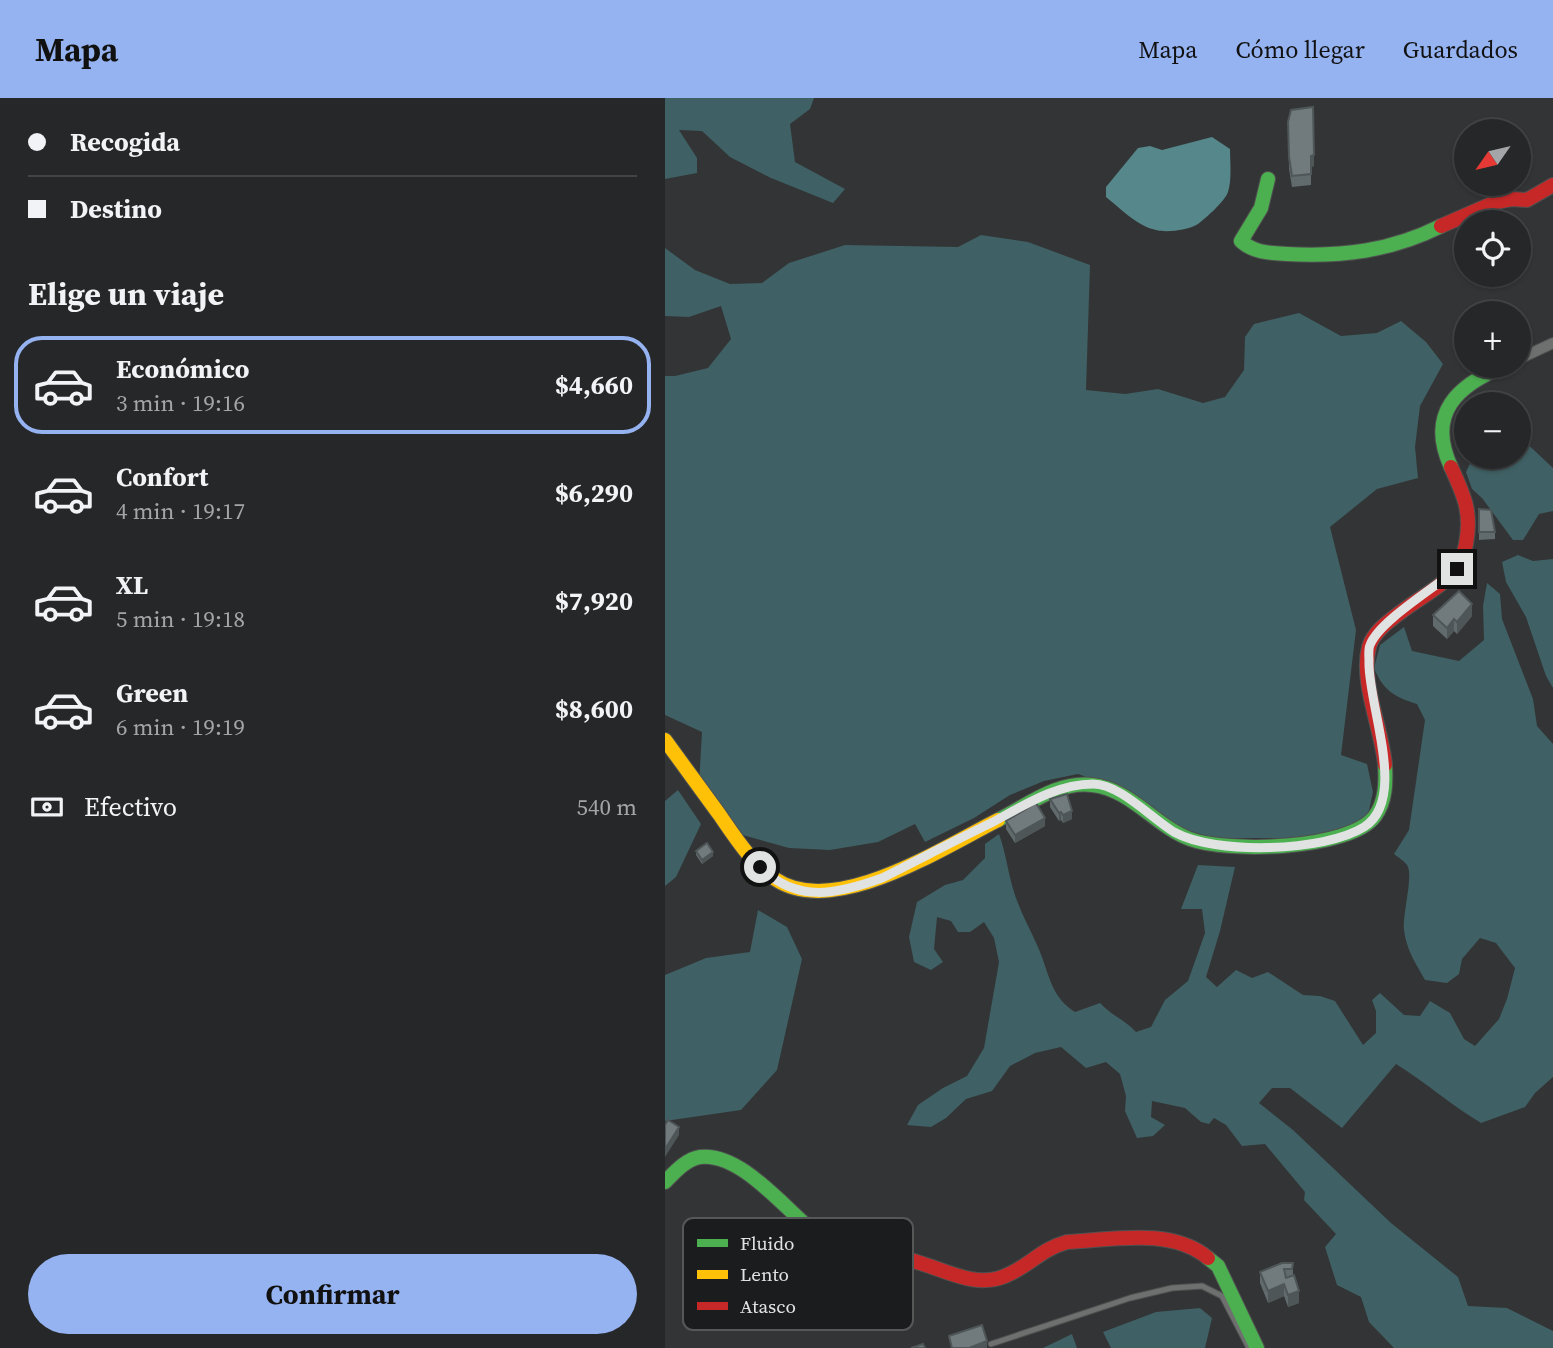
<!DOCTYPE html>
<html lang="es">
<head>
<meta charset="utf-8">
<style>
	body { margin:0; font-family:"Source Serif 4",serif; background:#323334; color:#f1f3f6; height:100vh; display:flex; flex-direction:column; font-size:26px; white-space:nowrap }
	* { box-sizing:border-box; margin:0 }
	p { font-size:23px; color:#a4a5a8 }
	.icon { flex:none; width:38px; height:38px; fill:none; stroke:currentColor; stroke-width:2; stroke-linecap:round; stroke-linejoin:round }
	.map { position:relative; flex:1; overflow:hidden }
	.sheet { display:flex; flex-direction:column; background:#262728; width:665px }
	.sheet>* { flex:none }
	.hud { display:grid; align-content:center; height:154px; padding:0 28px; background:#262728 }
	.needle { width:46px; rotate:236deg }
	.tools { position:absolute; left:789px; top:21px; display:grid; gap:14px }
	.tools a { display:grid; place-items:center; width:77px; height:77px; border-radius:50%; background:#262728; box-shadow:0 2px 5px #0004,0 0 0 2px #424445; font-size:35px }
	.end { position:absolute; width:32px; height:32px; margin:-16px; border:9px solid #e1e3e3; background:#111; box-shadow:0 0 0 4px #111 }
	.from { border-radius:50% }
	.hud b { display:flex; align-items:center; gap:24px; height:66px; font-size:26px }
	.hud b+b { border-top:2px solid #424445 }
	.hud i { width:18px; height:18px; background:#f1f3f6 }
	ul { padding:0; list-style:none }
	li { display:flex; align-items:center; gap:21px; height:98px; margin:0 14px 10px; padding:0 14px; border:4px solid transparent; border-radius:28px }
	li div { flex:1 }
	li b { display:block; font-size:26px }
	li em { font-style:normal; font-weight:700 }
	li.active { border-color:#95b2f1 }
	li>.icon { width:63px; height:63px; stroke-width:1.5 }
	h2 { padding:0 28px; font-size:32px; line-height:84px }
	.pay { display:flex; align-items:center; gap:18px; height:77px; padding:0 28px; font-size:26px }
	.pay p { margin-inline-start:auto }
	.primary-button { display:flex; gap:14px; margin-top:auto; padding:14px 28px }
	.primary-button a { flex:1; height:80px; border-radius:42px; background:#95b2f1; color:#111; font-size:28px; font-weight:700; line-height:80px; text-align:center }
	header { display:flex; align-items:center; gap:42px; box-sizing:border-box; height:98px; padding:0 35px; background:#95b2f1; color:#111 }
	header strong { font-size:33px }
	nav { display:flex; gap:38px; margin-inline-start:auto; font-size:24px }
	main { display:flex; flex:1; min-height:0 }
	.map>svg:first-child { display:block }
	.green { fill:#3f6064 }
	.water { fill:#56878b }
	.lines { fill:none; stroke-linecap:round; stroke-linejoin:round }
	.lane-casing { stroke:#4f5050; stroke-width:7 }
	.street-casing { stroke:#4f5050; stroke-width:12 }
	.fast-casing { stroke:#4f5050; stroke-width:16 }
	.slow-casing { stroke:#4f5050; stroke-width:16 }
	.jam-casing { stroke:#4f5050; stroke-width:16 }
	.lane { stroke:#6e7070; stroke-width:5 }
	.street { stroke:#6e7070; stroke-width:10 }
	.fast { stroke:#4caf50; stroke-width:14 }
	.slow { stroke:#ffc107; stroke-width:14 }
	.jam { stroke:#c62828; stroke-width:14 }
	.wall { fill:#616a6c }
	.shaded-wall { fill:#4f5658 }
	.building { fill:#717b7d; stroke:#4f5658; stroke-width:2 }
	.route { stroke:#e1e3e3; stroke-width:9 }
	.key { fill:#1b1c1d; stroke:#565858; stroke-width:2 }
	.key-label { font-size:19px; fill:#e1e3e3 }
</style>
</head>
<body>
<header>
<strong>Mapa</strong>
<nav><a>Mapa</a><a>Cómo llegar</a><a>Guardados</a></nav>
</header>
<main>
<section class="sheet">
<div class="hud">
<b><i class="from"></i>Recogida</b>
<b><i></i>Destino</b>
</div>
<h2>Elige un viaje</h2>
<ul>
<li class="active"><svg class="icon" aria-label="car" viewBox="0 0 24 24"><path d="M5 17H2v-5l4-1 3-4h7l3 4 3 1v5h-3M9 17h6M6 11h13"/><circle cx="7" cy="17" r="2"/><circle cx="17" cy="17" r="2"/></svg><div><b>Económico</b><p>3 min · 19:16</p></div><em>$4,660</em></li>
<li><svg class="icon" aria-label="car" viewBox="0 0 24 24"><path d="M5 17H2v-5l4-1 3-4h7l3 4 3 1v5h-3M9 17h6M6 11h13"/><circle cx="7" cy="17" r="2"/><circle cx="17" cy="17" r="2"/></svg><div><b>Confort</b><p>4 min · 19:17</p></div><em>$6,290</em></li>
<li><svg class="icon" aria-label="car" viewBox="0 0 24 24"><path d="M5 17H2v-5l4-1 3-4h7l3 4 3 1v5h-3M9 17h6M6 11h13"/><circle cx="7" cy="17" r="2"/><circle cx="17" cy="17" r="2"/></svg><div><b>XL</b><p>5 min · 19:18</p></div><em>$7,920</em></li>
<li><svg class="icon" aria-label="car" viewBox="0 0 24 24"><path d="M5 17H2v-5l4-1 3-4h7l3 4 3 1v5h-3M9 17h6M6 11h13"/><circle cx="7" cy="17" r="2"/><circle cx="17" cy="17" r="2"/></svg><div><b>Green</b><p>6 min · 19:19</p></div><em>$8,600</em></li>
</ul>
<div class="pay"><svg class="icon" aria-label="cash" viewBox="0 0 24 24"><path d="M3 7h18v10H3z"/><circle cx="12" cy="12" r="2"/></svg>Efectivo<p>540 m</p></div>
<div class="primary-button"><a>Confirmar</a></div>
</section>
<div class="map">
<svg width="888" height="1250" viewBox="0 0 888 1250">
	<rect width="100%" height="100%" fill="#333435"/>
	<path class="green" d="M0,0h149l-4,11 -20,15 5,38 50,27 -12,14 -62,-25 -41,-21 -28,-26 -23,-1 18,28v15l-32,6z
		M316,137l47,7 62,23 -4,125 39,4 33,-5 45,14 22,-6 19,-27 1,-33 9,-13 45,-11 42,23 36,-3 24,-12 25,21 17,22 -23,42 -5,41 3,31 -41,11 -47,38 26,103 -15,125 26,9 6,28 -5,23 -21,19 -53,4h-80l-57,-17 -43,-34 -36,-13 -34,7 -34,14 -36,23 -49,24 -10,-18 -37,18 -48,8 -41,-2 -50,-14 -40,-50 3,-52 -37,-17v-339h10l33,-8 23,-29 -10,-33 -32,11 -24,-1v-68l30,22 35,14 32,-1 27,-20 56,-18 113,2z
		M854,338l34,32v43l-14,3 -16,26h-10l-31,-42 -10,-9 -6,-17 7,-15h46z
		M853,457l15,6 20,-2v129l-7,-12 -20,-59 -20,-35 -4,-20z
		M822,485l13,11 2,25 31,80 4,27 16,18v333l-18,16 -10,14 -44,16c-30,-18 -56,-41 -85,-59l-54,64 -52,-40h-18l-13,15 34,27 98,93 67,54 10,29 39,2 46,23v17h-159l-25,-26 -8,-25 -24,-12 -12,-38 11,-13 -32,-34 1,-8 -40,-48 -23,2 -16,-21 -12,-7 -5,6 -8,-2 -16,-14 -33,-7 -1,16 14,8 -12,11 -16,2 -12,-27 1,-15 -6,-22 -14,-12 -20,6 -25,-21 -26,6 -25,13 -18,25 -26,8 -20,19 -15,9 -24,-2 11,-20 25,-17 24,-12 17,-28 15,-86 -5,-24 -10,-16 -14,10h-12l-7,-11 -14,-4 -3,32 9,13 -12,8 -17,-8 -5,-25 8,-35 28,-17 18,-5 22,-22v-14l14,-10c7,19 9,39 15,58 7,23 20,43 28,65 8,23 12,42 33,55l25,-9c11,12 25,17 36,29l15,-5 14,-27 23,-19 17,-48 -3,-24h-21l17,-44 37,2 -15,64 -14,46 11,10 19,-17 16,8 16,-6 35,23 17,1 15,5 28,44 13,-12v-22l-4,-11 8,-7 24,22 16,1 10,-15 20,12 14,26 11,7 24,-27 8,-20 8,-31 -19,-25 -16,-5 -18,21 -3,15 -12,9 -22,-3c-9,-16 -19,-31 -21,-50 -2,-16 10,-55 3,-65 -3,-4 -9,-8 -13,-11l15,-24 16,-110 -8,-16c-23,-7 -34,-14 -43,-36l6,-23 24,-18 8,24 47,10 25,-21 -1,-34z
		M13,692l23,34 -25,53 -11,9v-85z
		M93,812l29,17 15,32 -25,111 -36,40 -76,11v-146l41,-17 44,-6z
		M535,1210l12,10 -7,30h-94l-8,-16 53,-20z
		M407,1236l5,14h-34z"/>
	<path class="water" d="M547,39l18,12c0,13 2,30 -2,43 -3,9 -22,26 -30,32 -9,6 -32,9 -42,6 -19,-4 -36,-22 -50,-33v-10l32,-39 12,-2 12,4z"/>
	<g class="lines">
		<defs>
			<path id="lane" d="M326,1246l139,-46 42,-10 30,-2 20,10 27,52"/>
			<path id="street" d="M854,261l34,-16"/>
			<path id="fast" d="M603,81l-7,29 -20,33c13,12 29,12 46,13 55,3 104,-3 154,-28
				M786,369c-25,-54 7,-82 53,-101
				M333,722c30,-15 59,-39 94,-35 39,4 63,41 98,54 37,14 160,11 185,-23 11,-15 11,-34 10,-51
				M0,1084c9,-9 21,-23 35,-25 50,-6 102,78 145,97 17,8 36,4 54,4
				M543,1160l10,8 39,82"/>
			<path id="slow" d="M0,642c18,25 36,49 54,74 16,23 32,49 56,65 59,40 167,-31 223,-59"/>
			<path id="jam" d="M776,128l55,-24 16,-3 15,1 26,-15
				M720,667c-3,-36 -25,-83 -16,-118 4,-15 20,-26 32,-35 18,-14 41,-25 55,-43 6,-8 8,-16 10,-25 6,-33 -2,-48 -15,-77
				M234,1160c35,4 71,33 106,18 23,-9 36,-27 62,-34 45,-2 104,-15 141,16"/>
		</defs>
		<use href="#lane" class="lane-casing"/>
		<use href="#street" class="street-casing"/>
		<use href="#fast" class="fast-casing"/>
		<use href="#slow" class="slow-casing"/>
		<use href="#jam" class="jam-casing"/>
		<use href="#lane" class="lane"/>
		<use href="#street" class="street"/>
		<use href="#fast" class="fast"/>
		<use href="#slow" class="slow"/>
		<use href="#jam" class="jam"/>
	</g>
	<path class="wall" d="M623,24l26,44 -3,1v18l-19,2 -3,-18z
		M814,411l16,23v7l-16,1z
		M768,517l39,1 -15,18 -3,-3 -7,8 -14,-13z
		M385,701l22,20 -9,4 -2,-3 -2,1 -9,-14z
		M341,723l39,5 -30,17 -9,-14z
		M31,753l17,5 -11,8 -6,-9z
		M628,1165v12l6,28 -11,4 -4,-11 -16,7 -8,-20v-11z"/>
	<path class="shaded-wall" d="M649,57v11l-3,1v18v-29z
		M807,506v12l-15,18v-12z
		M789,521v12l-7,8v-11z
		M407,713v8l-9,4v-8z
		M396,714v8l-2,1v-8z
		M380,720v8l-30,17v-8z
		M48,754v4l-11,8v-4z
		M14,1029v8l-14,22v-8z
		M619,1186v12l-16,7v-12z
		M634,1193v12l-11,4v-12z
		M322,1243v7h-18z"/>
	<path class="building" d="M648,9l1,48 -3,1v18l-19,2 -3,-19 -1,-35 3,-12z
		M814,411l12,1 4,22h-16z
		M794,493l13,13 -15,18 -3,-3 -7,9 -14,-13z
		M402,696l5,17 -9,4 -2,-3 -2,1 -9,-14z
		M371,705l9,15 -30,17 -9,-14z
		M42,745l6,9 -11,8 -6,-9z
		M3,1022l11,7 -14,22v-24z
		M617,1165h11l-1,6h-8l2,9 8,-3 5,16 -11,4 -4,-11 -16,7 -8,-19z
		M317,1227l5,16 -18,7h-17l-3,-12z
		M258,1246l2,4h-14z"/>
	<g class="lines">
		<path class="route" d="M95,769c37,37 78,27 122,11 36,-18 72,-37 109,-55 32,-17 65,-39 102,-39 27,0 58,34 81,48 41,23 150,20 190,-5 45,-28 3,-124 5,-166 0,-5 -1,-12 1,-16 9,-24 66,-58 87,-76"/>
	</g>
	<rect x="18" y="1120" width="230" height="112" rx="10" class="key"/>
	<rect x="32" y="1141" width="31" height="8" fill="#4caf50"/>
	<rect x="32" y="1172" width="31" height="9" fill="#ffc107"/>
	<rect x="32" y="1204" width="31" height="8" fill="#c62828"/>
	<g class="key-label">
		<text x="75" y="1152">Fluido</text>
		<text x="75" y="1183">Lento</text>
		<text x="75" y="1215">Atasco</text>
	</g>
</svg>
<div class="tools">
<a><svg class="needle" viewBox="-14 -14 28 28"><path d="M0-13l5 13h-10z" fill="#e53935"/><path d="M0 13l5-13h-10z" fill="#a4a5a8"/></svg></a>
<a><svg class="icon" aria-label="locate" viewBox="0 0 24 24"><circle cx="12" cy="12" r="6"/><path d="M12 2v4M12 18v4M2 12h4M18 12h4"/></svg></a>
<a>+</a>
<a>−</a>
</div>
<i class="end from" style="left:95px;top:769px"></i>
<i class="end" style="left:792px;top:471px"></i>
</div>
</main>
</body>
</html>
